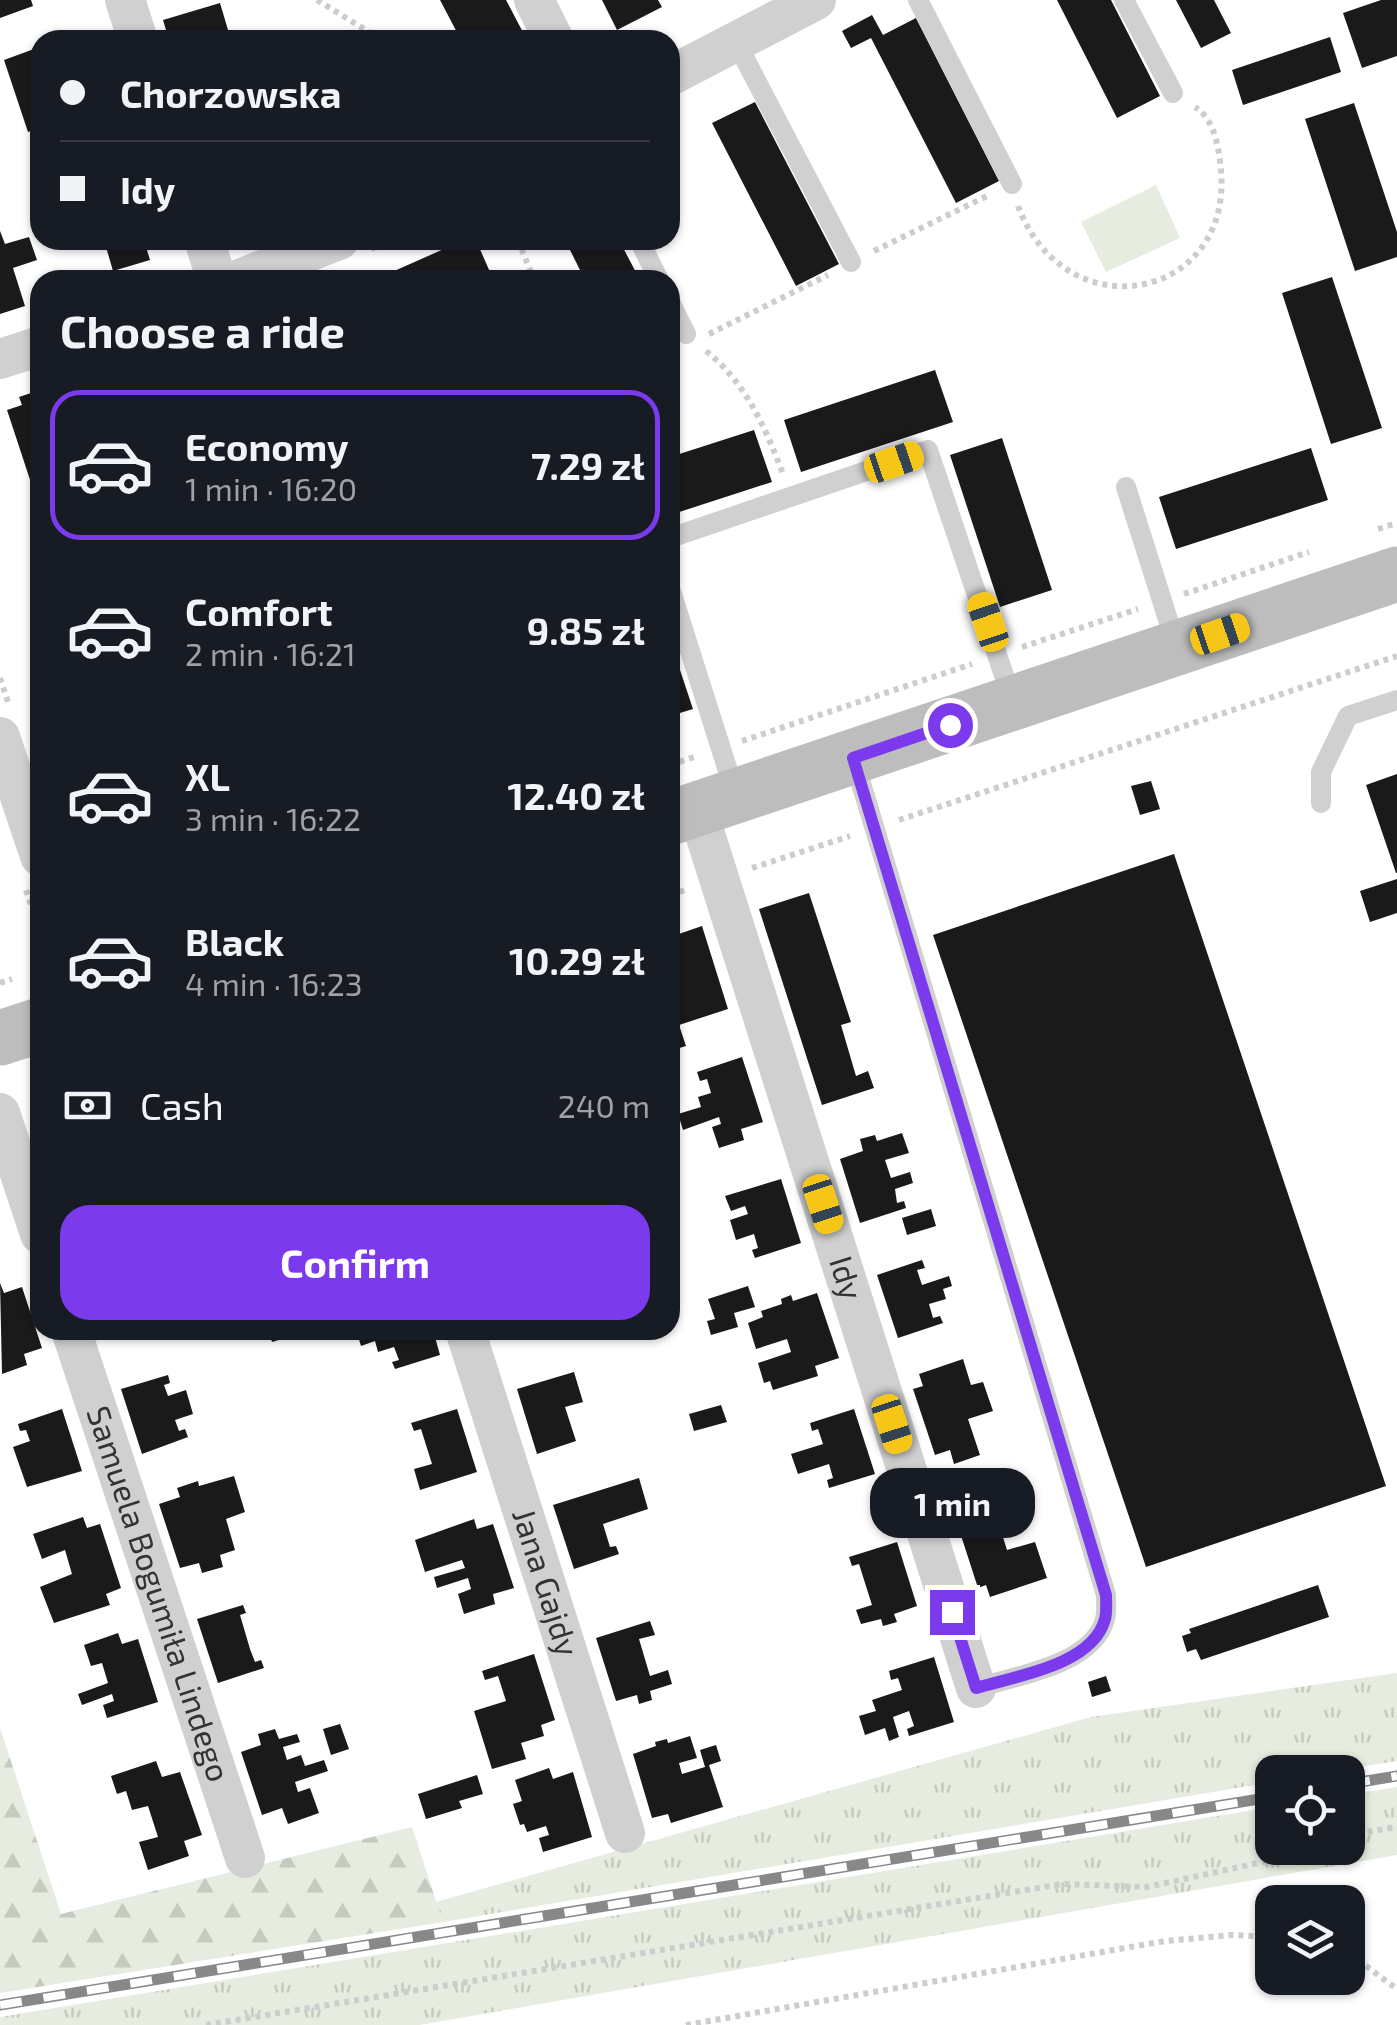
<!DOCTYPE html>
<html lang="en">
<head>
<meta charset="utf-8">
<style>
	body { margin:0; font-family:"Exo 2",sans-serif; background:#242831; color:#f1f3f6; height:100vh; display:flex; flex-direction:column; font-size:38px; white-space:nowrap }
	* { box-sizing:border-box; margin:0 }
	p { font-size:32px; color:#9ea1a6 }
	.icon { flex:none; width:55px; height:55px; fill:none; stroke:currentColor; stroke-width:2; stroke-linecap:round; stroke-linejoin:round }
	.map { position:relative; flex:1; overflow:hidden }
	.drawer { position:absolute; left:30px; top:270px; width:650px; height:1070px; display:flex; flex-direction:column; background:#171b24; border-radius:30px; box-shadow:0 2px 8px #0004 }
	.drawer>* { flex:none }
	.top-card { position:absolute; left:30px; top:30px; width:650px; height:220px; border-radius:30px; box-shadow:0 2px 8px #0004; display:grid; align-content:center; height:220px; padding:0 30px; background:#171b24 }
	.controls { position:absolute; left:1255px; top:1755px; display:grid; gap:20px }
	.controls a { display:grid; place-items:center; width:110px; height:110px; border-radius:20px; background:#171b24; box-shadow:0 2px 8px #0004; font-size:50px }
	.end { position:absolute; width:45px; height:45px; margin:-22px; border:12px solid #7c3aed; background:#fff; box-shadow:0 0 0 5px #fff }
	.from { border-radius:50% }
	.bubble { position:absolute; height:70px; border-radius:30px; background:#171b24; box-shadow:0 2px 8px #0004; font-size:32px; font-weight:700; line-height:70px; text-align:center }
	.car { position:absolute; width:30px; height:60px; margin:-30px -15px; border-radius:12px; box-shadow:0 0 8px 2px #0007; background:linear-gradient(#f5c518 24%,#345 0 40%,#f5c518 0 76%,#345 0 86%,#f5c518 0) }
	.top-card b { display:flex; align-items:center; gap:35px; height:95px; font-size:38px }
	.top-card b+b { border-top:2px solid #363941 }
	.top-card i { width:25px; height:25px; background:#f1f3f6 }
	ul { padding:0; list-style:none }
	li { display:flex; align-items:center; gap:30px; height:150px; margin:0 20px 15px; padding:0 10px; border:5px solid transparent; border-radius:30px }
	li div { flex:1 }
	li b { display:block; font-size:38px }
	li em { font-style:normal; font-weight:700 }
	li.active { border-color:#7c3aed }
	li>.icon { width:90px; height:90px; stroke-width:1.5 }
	h2 { padding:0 30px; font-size:45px; line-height:120px }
	.pay { display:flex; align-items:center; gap:25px; height:110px; padding:0 30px; font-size:38px }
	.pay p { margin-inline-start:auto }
	.button { display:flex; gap:20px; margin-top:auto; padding:20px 30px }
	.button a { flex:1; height:115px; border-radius:30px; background:#7c3aed; color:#fff; font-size:40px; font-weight:700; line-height:115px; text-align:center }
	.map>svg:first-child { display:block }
	.grass { fill:url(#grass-tufts) }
	.forest { fill:url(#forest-firs) }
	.pitch { fill:#e6ecdf }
	.building { fill:#1a1a1a }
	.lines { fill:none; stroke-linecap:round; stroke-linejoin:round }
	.path { stroke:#cdcdcd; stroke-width:6; stroke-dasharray:5 5; stroke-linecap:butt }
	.service { stroke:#d0d0d0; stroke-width:20 }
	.minor { stroke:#d0d0d0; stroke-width:40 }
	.secondary { stroke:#bdbdbd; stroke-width:55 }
	.rail-casing { stroke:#888; stroke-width:11 }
	.rail { stroke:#fff; stroke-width:8; stroke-dasharray:22; stroke-linecap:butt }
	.route { stroke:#7c3aed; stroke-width:12 }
	.labels { text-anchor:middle; stroke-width:10; stroke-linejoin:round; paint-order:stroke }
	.street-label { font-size:32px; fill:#333; stroke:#fff }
</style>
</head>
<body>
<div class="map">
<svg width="1397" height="2025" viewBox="0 0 1397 2025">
	<defs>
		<pattern id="grass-tufts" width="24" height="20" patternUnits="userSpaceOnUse" patternTransform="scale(2.5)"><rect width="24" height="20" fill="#e6ecdf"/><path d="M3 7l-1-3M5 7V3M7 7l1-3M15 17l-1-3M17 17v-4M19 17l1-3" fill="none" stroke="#c6cbc0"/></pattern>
		<pattern id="forest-firs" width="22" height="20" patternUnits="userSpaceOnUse" patternTransform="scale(2.5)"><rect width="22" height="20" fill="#e6ecdf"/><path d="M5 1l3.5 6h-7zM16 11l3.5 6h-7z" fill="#c6cbc0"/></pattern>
	</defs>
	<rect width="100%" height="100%" fill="#fff"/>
	<path class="grass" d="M1397,1673v88l-70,11h-55v10l-829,140 -7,-20 655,-185z
		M1397,1787v68l-978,170h-419v-8l1272,-210v41h76v-53z"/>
	<path class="forest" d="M0,1728l61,186 351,-87 31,95 -443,71z"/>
	<path class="pitch" d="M1156,185l24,53 -74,34 -25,-50z"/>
	<path class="building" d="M0,0h31l2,6 -33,12z
		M440,0h66l21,40h-66z
		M602,0h56l4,7 -45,23z
		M1057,0h54l49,96 -43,22z
		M1176,0h38l17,33 -30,15z
		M1381,0h16v56l-35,12 -19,-55z
		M220,3l11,37h-62l-6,-20z
		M872,15l11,20 33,-17 83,163 -43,22 -85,-165 -20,10 -9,-17z
		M1330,37l11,35 -98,33 -11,-35z
		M34,49l6,16v63l-12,4 -24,-72z
		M755,102l84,162 -43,22 -84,-163z
		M1354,103l43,129v25l-42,14 -50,-152z
		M0,231l5,13 24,-7 8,23 -24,8 12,38 -25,8z
		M104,240h40l6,20 -37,11z
		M464,240h12l17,39 -119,1z
		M565,240h54l21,40h-55z
		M1332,277l50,151 -51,16 -49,-151z
		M935,370l18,52 -152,50 -17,-52z
		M40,390v117h-1l-32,-97 15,-5 -3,-8z
		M754,430l18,52 -102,33v-58z
		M1002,438l50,152 -52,17 -50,-152z
		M1311,448l17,52 -152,49 -17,-52z
		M670,640l23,69 -23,7z
		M1397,774v99h-1l-30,-88z
		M1151,781l9,28 -20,6 -9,-29z
		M1174,854l212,632 -240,81 -213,-632z
		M1397,879v34l-27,9 -10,-31z
		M809,893l42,129 -10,3 15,51 12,-5 6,17 -52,17 -63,-196z
		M702,926l26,83 -49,16 7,21 -16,5v-114z
		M742,1057l21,65 -22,7 3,11 -25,8 -7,-21 9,-3 -2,-7 -36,13 -5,-16 23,-7 -3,-10 13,-4 -4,-14 -7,2 -3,-9z
		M902,1133l7,20 -24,7 6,18 19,-6 3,11 -18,6 2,14 7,-2 2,7 -46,15 -20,-64 23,-8 -3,-12 15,-4 2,6z
		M781,1179l20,64 -46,15 -3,-8 6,-2 -4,-14 -18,6 -6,-20 18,-6 -3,-8 -14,5 -6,-15z
		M931,1209l5,17 -29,9 -5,-17z
		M922,1260l3,8 -8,2 5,15 27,-9 3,10 -9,3 3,10 -17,5 4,14 7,-2 3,7 -45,15 -21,-63z
		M0,1283l4,10 18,-6 20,61 -18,6 3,11 -25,9z
		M748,1286l7,21 -21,6 4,14 -27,8 -4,-14 8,-2 -7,-20z
		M817,1293l22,65 -24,8 3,10 -45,14 -3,-9 -6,2 -6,-20 33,-11 -4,-13 -31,10 -8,-26 15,-6 -2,-6 21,-7 -1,-5 10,-4 2,6z
		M268,1330h40v1l-36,11z
		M356,1330h77l7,25 -45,14 -3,-7 7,-2 -5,-13 -16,5 -3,-11 -14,5z
		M963,1359l8,26 12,-3 10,29 -25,8 12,36 -26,9 -4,-14 -15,5 -22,-66 10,-3 -4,-12z
		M574,1372l9,30 -18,5 11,34 -39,13 -20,-65z
		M168,1375l2,8 -6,2 4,11 18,-6 7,24 -18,6 4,11 6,-2 3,8 -46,17 -21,-65z
		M721,1405l6,17 -33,9 -5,-17z
		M62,1409l20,62 -55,16 -14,-40 17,-6 -4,-11 -6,1 -2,-7z
		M457,1409l20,63 -57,18 -6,-21 18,-5 -11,-35 -7,2 -3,-8z
		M854,1409l21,65 -46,14 -2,-8 6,-2 -4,-14 -31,10 -7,-20 32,-10 -5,-15 -6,2 -2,-8z
		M234,1476l11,36 -19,7 9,31 -15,5 3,12 -21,6 -3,-10 -19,5 -21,-64 21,-7 -3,-9 21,-7 1,5z
		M639,1478l9,31 -45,15 7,23 6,-1 3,8 -45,15 -21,-64z
		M1002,1506l3,9 -8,3 10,32 28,-8 12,36 -57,19 -4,-12 -8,3 -22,-68z
		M83,1517l4,11 13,-4 21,64 -15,6 4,11 -56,18 -14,-36 32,-13 -7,-24 -23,9 -9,-25z
		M474,1519l3,10 16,-5 21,64 -21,6 2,10 -31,10 -6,-20 13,-5 -3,-11 -31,10 -3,-11 31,-9 -3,-8 -37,12 -10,-32z
		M897,1542l20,64 -23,8 3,8 -14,4 -2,-7 -20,5 -5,-14 16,-5 -13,-41 -7,2 -3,-9z
		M1318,1585l11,32 -128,43 -5,-11 -9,3 -5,-16 9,-3 -2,-4z
		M243,1605l3,8 -6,2 10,34 5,13 6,-2 3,8 -46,15 -21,-64z
		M650,1621l5,14 -16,4 11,37 18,-6 4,14 -22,7 2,9 -13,4 -2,-9 -21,6 -20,-63z
		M118,1633l4,11 16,-5 20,63 -51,16 -4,-13 11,-4 -2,-7 -30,11 -4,-11 30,-11 -6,-20 -11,3 -7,-21z
		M534,1654l21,66 -14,5 3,11 -23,7 5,16 -34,10 -18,-58 32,-10 -8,-25 -13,4 -3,-9z
		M934,1657l20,65 -45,14 -2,-7 7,-3 -5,-15 -16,6 6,20 -10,4 -4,-13 -20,7 -6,-19 17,-5 -4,-11 30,-10 -4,-12 -7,2 -2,-9z
		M1106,1676l5,15 -19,6 -4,-15z
		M340,1724l9,25 -18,6 -8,-26z
		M275,1729l4,10 18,-5 3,8 -17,5 4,13 14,-5 4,11 19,-6 4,11 -33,11 3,10 12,-4 9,25 -31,11 -6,-16 -20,7 -21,-63 20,-7 -3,-11z
		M690,1736l7,22 -18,5 3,11 23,-7 -5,-17 16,-5 5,16 -12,4 14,42 -52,16 -3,-9 -16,4 -19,-64 23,-8 -1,-4 12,-3 1,4z
		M156,1761l6,16 18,-5 22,63 -18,6 5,15 -41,14 -9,-28 19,-5 -10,-31 -16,4 -6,-19 -9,3 -6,-18z
		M549,1768l4,11 20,-7 19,65 -49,15 -4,-14 10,-3 -3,-9 -19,6 -3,-8 -4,1 -7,-21 9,-3 -7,-21z
		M477,1775l6,19 -24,7 3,7 -36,11 -8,-25z"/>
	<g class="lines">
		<path class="path" d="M317,0l65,40
			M1018,206c49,130 222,93 202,-45 -3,-21 -7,-42 -25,-54
			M518,240l16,40
			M371,249l23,-9
			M874,251l115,-56
			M709,334l119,-59
			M706,351c40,32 59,76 77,123
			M1378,529l19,-6
			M1184,594l125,-42
			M1022,647l116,-38
			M0,678l9,27
			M742,741l230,-77
			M670,765l27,-9
			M899,820l498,-164
			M752,868l98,-32
			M26,890l14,41
			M670,895l18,-6
			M0,983l12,-4
			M1348,1835l49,-8
			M1348,1957l18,9 31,23
			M206,2025l856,-141 85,3 134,-29 29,-10
			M686,2025l479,-84 67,-6 40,2"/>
		<path class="service" d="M918,0l94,184
			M1124,0l49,93
			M736,42l115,220
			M639,240l20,40
			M670,302l16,32
			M1126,487l51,161
			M670,538l258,-88 85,252
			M670,588l66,208
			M854,760l252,835c0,7 1,17 -1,24 -12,46 -89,57 -129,69
			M1321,803v-31l27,-56 49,-16"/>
		<g class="minor">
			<path d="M125,0l13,40"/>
			<path d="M534,0l20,40"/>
			<path d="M670,76l146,-76"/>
			<path d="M204,240l13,40"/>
			<path d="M237,280l102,-40"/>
			<path d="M0,359l40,-13"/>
			<path d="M0,737l40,119"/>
			<path id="s1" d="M697,809l279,879"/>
			<path d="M0,1113l40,121"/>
			<path id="s2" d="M71,1330l174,528"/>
			<path id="s3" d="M465,1330l160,503"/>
		</g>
		<path class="secondary" d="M670,818l727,-244
			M0,1038l40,-13"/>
		<defs>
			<path id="rail" d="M1348,1784l49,-8
				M0,2005l1272,-208"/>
		</defs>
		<use href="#rail" class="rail-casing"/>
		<use href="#rail" class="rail"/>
	</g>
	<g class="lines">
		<path class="route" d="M950,725l-97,33 253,837c0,7 1,17 -1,24 -12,46 -89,57 -129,69l-24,-76"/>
	</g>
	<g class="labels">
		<g class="street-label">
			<text dy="11" stroke="none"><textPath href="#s1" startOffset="492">Idy</textPath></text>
			<text dy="11" stroke="none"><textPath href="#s3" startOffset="265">Jana Gajdy</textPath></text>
			<text dy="11" stroke="none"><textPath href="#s2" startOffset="278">Samuela Bogumiła Lindego</textPath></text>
		</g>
	</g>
</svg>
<div class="controls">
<a><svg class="icon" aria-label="locate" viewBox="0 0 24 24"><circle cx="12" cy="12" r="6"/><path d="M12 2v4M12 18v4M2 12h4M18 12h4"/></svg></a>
<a><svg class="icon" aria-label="layers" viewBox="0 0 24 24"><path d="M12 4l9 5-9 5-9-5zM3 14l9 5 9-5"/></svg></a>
</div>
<i class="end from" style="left:950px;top:725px"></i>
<i class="end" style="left:952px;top:1612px"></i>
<div class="bubble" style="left:870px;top:1468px;width:165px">1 min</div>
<i class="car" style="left:894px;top:462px;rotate:71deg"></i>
<i class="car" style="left:988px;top:622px;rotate:341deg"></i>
<i class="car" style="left:1220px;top:634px;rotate:71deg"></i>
<i class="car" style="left:823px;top:1204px;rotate:162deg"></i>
<i class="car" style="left:892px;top:1424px;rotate:162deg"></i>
<div class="top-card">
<b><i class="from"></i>Chorzowska</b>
<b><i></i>Idy</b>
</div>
<section class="drawer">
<h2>Choose a ride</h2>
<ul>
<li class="active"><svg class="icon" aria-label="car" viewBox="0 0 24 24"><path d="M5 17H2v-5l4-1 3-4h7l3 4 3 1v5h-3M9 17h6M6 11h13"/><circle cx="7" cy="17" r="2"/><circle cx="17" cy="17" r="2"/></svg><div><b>Economy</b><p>1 min · 16:20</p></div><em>7.29 zł</em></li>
<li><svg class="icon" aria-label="car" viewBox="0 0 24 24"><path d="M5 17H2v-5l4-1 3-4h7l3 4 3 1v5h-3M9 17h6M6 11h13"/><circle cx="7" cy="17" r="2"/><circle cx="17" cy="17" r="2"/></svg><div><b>Comfort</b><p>2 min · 16:21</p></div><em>9.85 zł</em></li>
<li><svg class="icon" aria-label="car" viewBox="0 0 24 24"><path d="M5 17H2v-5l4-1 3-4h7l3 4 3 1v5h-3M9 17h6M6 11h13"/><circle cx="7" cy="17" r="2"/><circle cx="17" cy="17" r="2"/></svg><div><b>XL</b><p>3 min · 16:22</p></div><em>12.40 zł</em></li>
<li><svg class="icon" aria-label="car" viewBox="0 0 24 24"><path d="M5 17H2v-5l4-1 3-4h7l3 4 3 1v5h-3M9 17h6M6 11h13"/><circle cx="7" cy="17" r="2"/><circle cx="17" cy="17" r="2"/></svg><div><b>Black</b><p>4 min · 16:23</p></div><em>10.29 zł</em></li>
</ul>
<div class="pay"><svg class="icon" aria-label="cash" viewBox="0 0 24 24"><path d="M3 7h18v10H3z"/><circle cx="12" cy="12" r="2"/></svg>Cash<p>240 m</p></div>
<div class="button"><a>Confirm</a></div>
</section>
</div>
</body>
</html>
